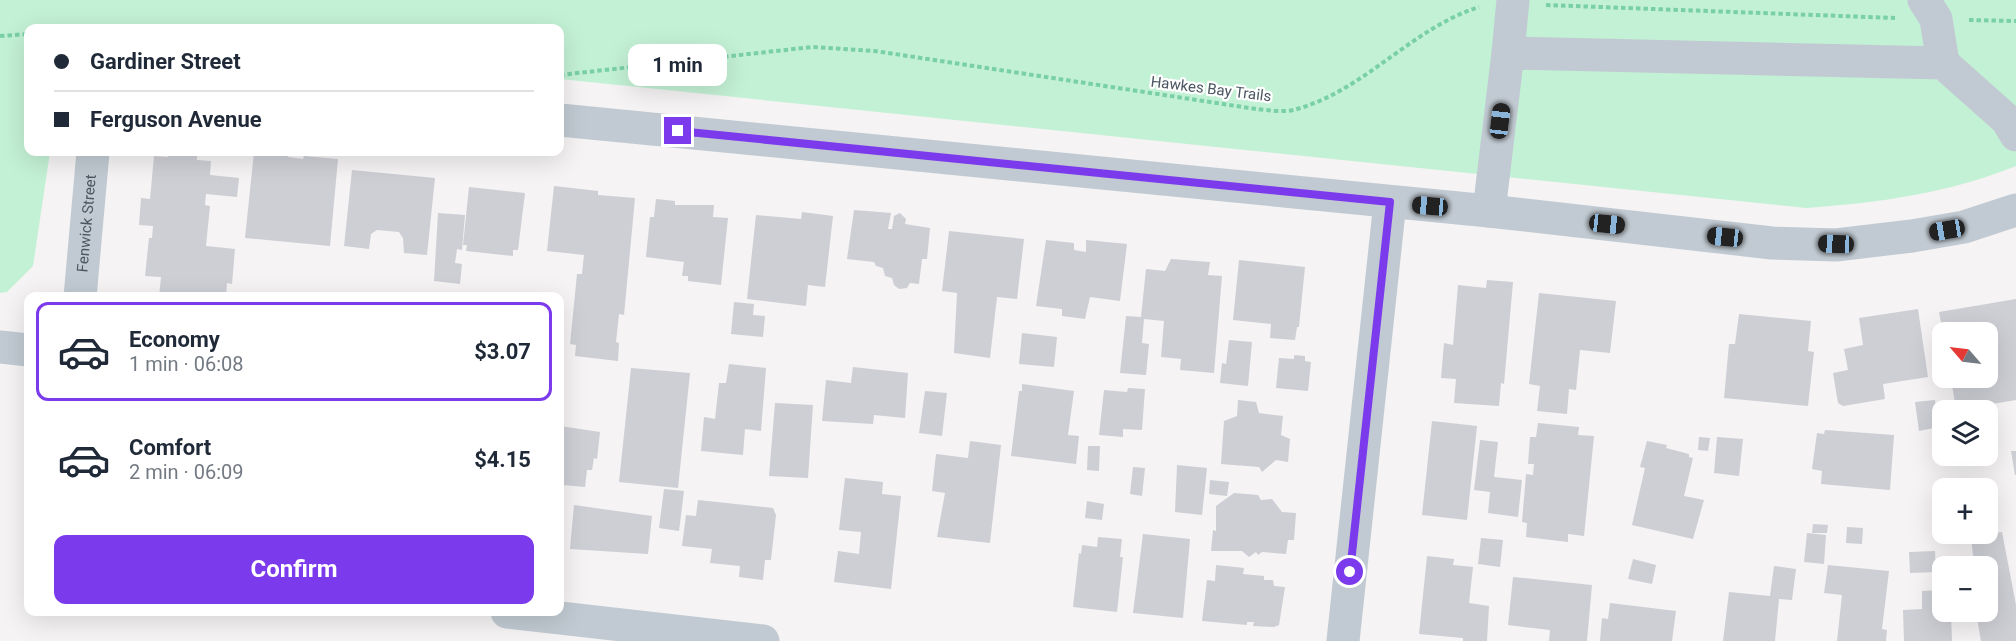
<!DOCTYPE html>
<html lang="en">
<head>
<meta charset="utf-8">
<style>
	body { margin:0; font-family:Roboto,sans-serif; background:#f6f6f7; color:#1f2937; height:100vh; display:flex; flex-direction:column; font-size:22px; white-space:nowrap }
	* { box-sizing:border-box; margin:0 }
	p { font-size:20px; color:#747a83 }
	.icon { flex:none; width:33px; height:33px; fill:none; stroke:currentColor; stroke-width:2; stroke-linecap:round; stroke-linejoin:round }
	.map { position:relative; flex:1; overflow:hidden }
	.side { position:absolute; left:24px; top:292px; width:540px; height:324px; display:flex; flex-direction:column; background:#fff; border-radius:12px; box-shadow:0 6px 24px #0002 }
	.side>* { flex:none }
	.hud { position:absolute; left:24px; top:24px; width:540px; height:132px; border-radius:12px; box-shadow:0 6px 24px #0002; display:grid; align-content:center; height:132px; padding:0 30px; background:#fff }
	.needle { width:39px; rotate:298deg }
	.tools { position:absolute; left:1932px; top:322px; display:grid; gap:12px }
	.tools a { display:grid; place-items:center; width:66px; height:66px; border-radius:12px; background:#fff; box-shadow:0 6px 24px #0002; font-size:30px }
	.end { position:absolute; width:27px; height:27px; margin:-14px; border:8px solid #7c3aed; background:#fff; box-shadow:0 0 0 3px #fff }
	.from { border-radius:50% }
	.bubble { position:absolute; height:42px; border-radius:12px; background:#fff; box-shadow:0 6px 24px #0002; font-size:20px; font-weight:700; line-height:42px; text-align:center }
	.car { position:absolute; width:18px; height:36px; margin:-18px -9px; border-radius:8px; box-shadow:0 0 4px 2px #0007; background:linear-gradient(#222 24%,#8ab4d8 0 40%,#222 0 76%,#8ab4d8 0 86%,#222 0) }
	.hud b { display:flex; align-items:center; gap:21px; height:57px; font-size:22px }
	.hud b+b { border-top:2px solid #e0e1e3 }
	.hud i { width:15px; height:15px; background:#1f2937 }
	ul { padding:10px 0 0; list-style:none }
	li { display:flex; align-items:center; gap:18px; height:99px; margin:0 12px 9px; padding:0 18px; border:3px solid transparent; border-radius:12px }
	li div { flex:1 }
	li b { display:block; font-size:22px }
	li em { font-style:normal; font-weight:700 }
	li.current { border-color:#7c3aed }
	li>.icon { width:54px; height:54px; stroke-width:1.5 }
	.cta { display:flex; gap:12px; margin-top:auto; padding:12px 30px }
	.cta a { flex:1; height:69px; border-radius:12px; background:#7c3aed; color:#fff; font-size:24px; font-weight:700; line-height:69px; text-align:center }
	.map>svg:first-child { display:block }
	.green { fill:#c3f1d5 }
	.building { fill:#cdcfd5 }
	.lines { fill:none; stroke-linecap:round; stroke-linejoin:round }
	.path { stroke:#7ad0a6; stroke-width:4; stroke-dasharray:4.5 3; stroke-linecap:butt }
	.minor { stroke:#c1cad2; stroke-width:33 }
	.route { stroke:#7c3aed; stroke-width:8 }
	.labels { text-anchor:middle; stroke-width:4.5; stroke-linejoin:round; paint-order:stroke }
	.street-label { font-size:15px; fill:#4a5661; stroke:#fff }
</style>
</head>
<body>
<div class="map">
<svg width="2016" height="641" viewBox="0 0 2016 641">
	<rect width="100%" height="100%" fill="#f5f3f3"/>
	<path class="green" d="M0,0h2016v166c-66,27 -139,37 -210,42l-1246,-129v-51h-532v124h22l-17,114 -26,26 -7,1z"/>
	<path class="building" d="M254,152l35,2 -1,3 15,2 1,-3 34,3 -8,87 -85,-8z
		M168,153l29,3v4l14,1 -1,14 29,3 -2,19 -31,-3 -1,11 5,1 -4,40 29,3 -3,35 -5,-1 -1,14h-67l2,-20 -16,-1 4,-38h3l1,-12 -14,-1 2,-27 9,1 4,-43 14,1z
		M352,170l83,8 -8,77 -23,-2 -1,-15 -4,-6 -22,-2 -6,4 -2,15 -25,-3z
		M554,186l44,5v4l37,3 -11,117 -5,-1 -3,28 3,1 -1,18 -43,-5 1,-11 -6,-1 7,-70h5l2,-19 -37,-4z
		M469,187l56,6 -7,57h-5v6l-47,-5 1,-6h-4z
		M656,199l19,2v4h39l-1,12 15,1 -7,67 -33,-4v-5h-6l2,-14 -38,-5 4,-40h4z
		M854,210l37,3 -3,16h4l2,-13 6,-3 6,6 -1,5 25,4 -3,31h-5l-3,25 -9,-1 -3,5 -8,1 -5,-4 -2,-7 -7,-2 -2,-8 -7,-2 -2,-4 -27,-3z
		M802,212l31,4 -8,71 -17,-2 -2,21 -59,-7 9,-84 45,4z
		M438,213l27,2 -3,35 -5,-1 -2,14 7,1 -2,20 -26,-3z
		M949,231l75,8 -7,60 -20,-2 -7,61 -36,-5 3,-60 -15,-2z
		M1046,240l28,3v7l12,2v-12l41,4 -7,57 -30,-4 -5,22 -23,-3v-7l-26,-3z
		M1171,259l39,3 -2,13 14,1 -8,97 -34,-3 1,-11 -20,-2 3,-36 -20,-2 -2,24 7,1 -3,31 -26,-2 6,-57 15,1 5,-48 19,2z
		M1239,260l66,7 -6,60h-2l-2,13 -25,-2 1,-14 -38,-4z
		M1487,280l26,2 -9,102 -3,-1 -2,23 -45,-3 2,-24 -15,-1 3,-35 9,2 5,-60 28,3z
		M1539,293l77,8 -6,52 -30,-3 -4,40 -7,-1 -2,25 -30,-3 3,-25 -11,-2z
		M2016,299v101l-60,10 -5,-32h37v-45h-45l-4,-21z
		M734,302l20,2 -1,11 12,1 -2,21 -32,-3z
		M1918,309l10,68 -45,7 2,15 -42,7 -5,-3 -5,-30 15,-3 -4,-21 19,-4 -4,-27z
		M1739,314l72,7 -3,30 6,1 -6,54 -84,-8 5,-54h6z
		M1022,333l35,4 -3,30 -35,-3z
		M1229,340l23,2 -4,44 -28,-3 2,-20 4,1z
		M1294,355l11,1v5l6,1 -3,29 -32,-3 3,-30 15,1z
		M729,364l37,4 -5,63 -16,-2 -2,26 -42,-4 3,-34 11,2 4,-36h7z
		M853,367l55,6 -3,45 -31,-3 -1,9 -51,-3 4,-41 25,3z
		M631,368l59,5 -12,115 -59,-6z
		M1022,384l52,7 -6,44 11,1 -3,28 -65,-8 8,-65h3z
		M1128,388l17,1 -3,41 -19,-1v8l-24,-2 5,-45 23,2z
		M925,391l22,2 -5,43 -23,-3z
		M1238,400l18,2 3,11 24,3 -2,19 9,4 -2,23 -12,-2 -14,12 -3,-5 -38,-3 3,-43 13,-5z
		M1935,400l4,27 -20,4 -4,-29z
		M775,403l38,2 -5,73 -39,-2z
		M1432,421l45,5 -10,94 -45,-5z
		M1538,423l41,4 -1,8 16,1 -10,100 -16,-2v8l-42,-5 1,-14 -5,-1 4,-48 7,1 1,-11h-6l2,-27h6z
		M560,426l40,6 -3,27 -3,-1 -2,12h-5l-2,17 -23,-2z
		M1825,430l69,5 -4,55 -69,-6 1,-13 -10,-2 5,-36 7,1z
		M1699,437l11,1 -2,13 -10,-1z
		M1717,437l26,2 -4,37 -25,-3z
		M1480,440l18,2 -4,35 28,3 -4,37 -30,-4 2,-21 -16,-2z
		M970,441l31,4 -11,98 -53,-6 8,-44 -13,-2 4,-37 32,4z
		M1647,441l20,4 -1,3 23,6v3l4,1 -9,38 20,4 -11,39 -61,-14 13,-57 -5,-1z
		M1088,446h12l-1,25 -12,-1z
		M2011,451h5v24h-1z
		M1177,465l30,3 -5,47 -27,-3z
		M1133,467l12,1 -3,28 -12,-2z
		M845,478l38,4 -1,12 19,2 -10,93 -57,-7 4,-31 21,3 2,-22 -22,-2z
		M1210,480l19,2 -2,14 -18,-2z
		M664,489l20,2 -5,40 -20,-3z
		M1234,493l24,2 3,5 11,-1 10,13 14,1 -2,27h-6l-2,14 -24,-2 -4,3 -2,-3 -7,5 -7,-6h-31l2,-21 3,1v-25z
		M698,500l75,8 3,7 -5,45h-6l-2,20 -24,-3 1,-11 -30,-3 2,-14 -30,-3 4,-31 10,1z
		M1087,501l17,3 -2,16 -17,-2z
		M574,505l78,11 -4,38 -78,-5z
		M1813,524l15,1 -1,8h-15z
		M1847,527l16,1 -1,16 -16,-1z
		M2002,532l14,73v36h-35l-5,-29h12v-45h-20v-2l6,-1 -3,-27z
		M1807,533l19,2 -2,29 -20,-2z
		M1143,534l47,5 -7,79 -50,-5z
		M1098,537l24,2 -2,18h3l-6,55 -44,-5 6,-54 2,1 1,-9 15,2z
		M1481,538l22,2 -3,27 -22,-3z
		M1935,551l1,21 -26,1 -1,-21z
		M1427,556l27,3 -1,6 20,2 -4,36 20,3 -2,35h-24v-3l-44,-4z
		M1633,559l23,6 -4,19 -24,-5z
		M1216,565l28,3 -1,6 21,2v4h9l1,6 11,1 -6,38 -5,2 -21,-1 1,-4h-7v3l-45,-4 5,-41 8,1z
		M1828,565l61,6 -7,58 5,1 -1,11h-49l5,-46 -18,-2z
		M1774,566l22,3 -4,31 -13,-1 -4,42h-52l6,-49 41,4z
		M1513,577l79,8 -5,56h-38l1,-11 -42,-5z
		M1942,590v22h9l1,29h-48l-1,-31 19,-1v-18z
		M1610,603l66,8 -4,30h-72l2,-23 6,1z"/>
	<g class="lines">
		<path class="path" d="M1546,5l349,13
			M1969,20l47,1
			M0,36l28,-2
			M560,75l252,-28 63,4 381,58c12,1 29,4 41,0 68,-19 115,-81 182,-102"/>
		<g class="minor">
			<path d="M1924,0l12,19 7,44"/>
			<path d="M1508,53l5,-53"/>
			<path d="M560,120l929,91 283,32 64,2 76,-9 52,-9 52,-17"/>
			<path d="M1489,211l19,-158 435,10 64,57 9,15"/>
			<path id="s1" d="M80,297l13,-145"/>
			<path d="M0,347l28,3"/>
			<path d="M507,612l256,29"/>
			<path d="M1343,641l47,-439"/>
		</g>
	</g>
	<g class="lines">
		<path class="route" d="M678,131l712,71 -40,370"/>
	</g>
	<g class="labels">
		<g class="street-label">
			<text transform="translate(1211 89) rotate(7)" y="5">Hawkes Bay Trails</text>
			<text dy="5" stroke="none"><textPath href="#s1" startOffset="74">Fenwick Street</textPath></text>
		</g>
	</g>
</svg>
<div class="tools">
<a><svg class="needle" viewBox="-14 -14 28 28"><path d="M0-13l5 13h-10z" fill="#e53935"/><path d="M0 13l5-13h-10z" fill="#747a83"/></svg></a>
<a><svg class="icon" aria-label="layers" viewBox="0 0 24 24"><path d="M12 4l9 5-9 5-9-5zM3 14l9 5 9-5"/></svg></a>
<a>+</a>
<a>−</a>
</div>
<i class="end from" style="left:1350px;top:572px"></i>
<i class="end" style="left:678px;top:131px"></i>
<div class="bubble" style="left:628px;top:44px;width:99px">1 min</div>
<i class="car" style="left:1500px;top:121px;rotate:7deg"></i>
<i class="car" style="left:1430px;top:206px;rotate:275deg"></i>
<i class="car" style="left:1607px;top:224px;rotate:96deg"></i>
<i class="car" style="left:1947px;top:230px;rotate:260deg"></i>
<i class="car" style="left:1725px;top:237px;rotate:276deg"></i>
<i class="car" style="left:1836px;top:244px;rotate:272deg"></i>
<div class="hud">
<b><i class="from"></i>Gardiner Street</b>
<b><i></i>Ferguson Avenue</b>
</div>
<section class="side">
<ul>
<li class="current"><svg class="icon" aria-label="car" viewBox="0 0 24 24"><path d="M5 17H2v-5l4-1 3-4h7l3 4 3 1v5h-3M9 17h6M6 11h13"/><circle cx="7" cy="17" r="2"/><circle cx="17" cy="17" r="2"/></svg><div><b>Economy</b><p>1 min · 06:08</p></div><em>$3.07</em></li>
<li><svg class="icon" aria-label="car" viewBox="0 0 24 24"><path d="M5 17H2v-5l4-1 3-4h7l3 4 3 1v5h-3M9 17h6M6 11h13"/><circle cx="7" cy="17" r="2"/><circle cx="17" cy="17" r="2"/></svg><div><b>Comfort</b><p>2 min · 06:09</p></div><em>$4.15</em></li>
</ul>
<div class="cta"><a>Confirm</a></div>
</section>
</div>
</body>
</html>
